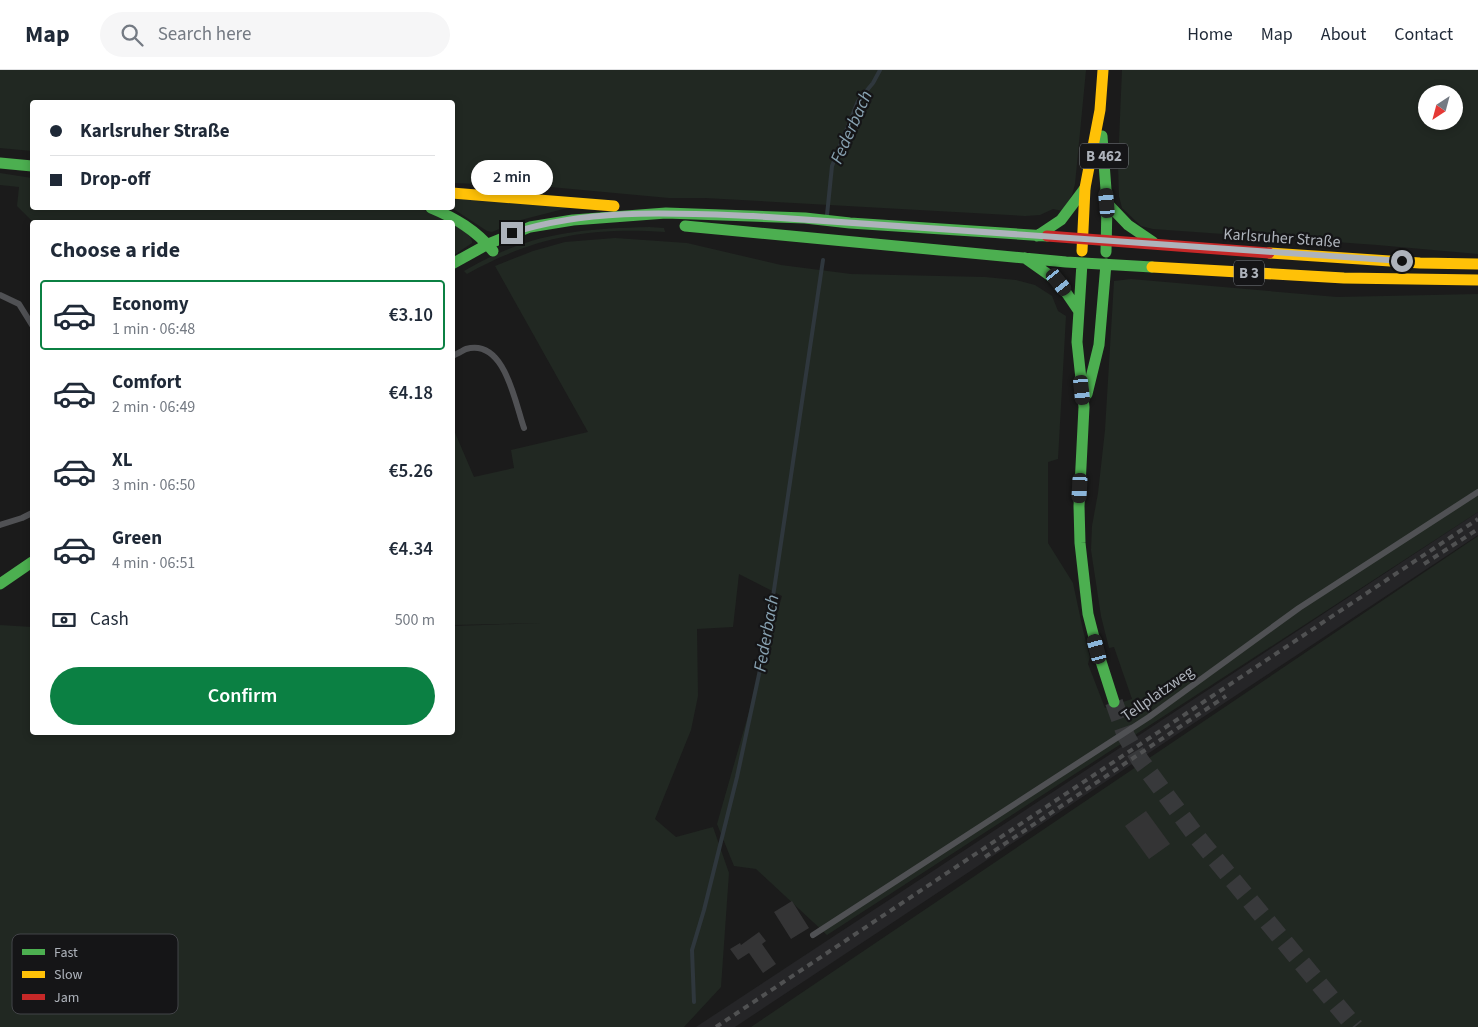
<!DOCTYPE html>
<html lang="en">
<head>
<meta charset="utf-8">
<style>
	body { margin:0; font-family:"Source Sans 3",sans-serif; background:#f6f6f7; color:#1f2937; height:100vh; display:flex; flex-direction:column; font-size:19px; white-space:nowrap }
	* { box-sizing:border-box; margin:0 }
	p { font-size:16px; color:#747a83 }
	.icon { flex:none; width:28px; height:28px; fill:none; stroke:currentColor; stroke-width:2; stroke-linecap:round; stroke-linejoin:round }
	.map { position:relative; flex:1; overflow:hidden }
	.drawer { position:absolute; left:30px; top:150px; width:425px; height:515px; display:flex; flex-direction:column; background:#fff; border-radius:5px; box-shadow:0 2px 8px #0003 }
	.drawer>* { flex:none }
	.banner { position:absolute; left:30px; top:30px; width:425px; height:110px; border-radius:5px; box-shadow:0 2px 8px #0003; display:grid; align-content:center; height:110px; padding:0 20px; background:#fff }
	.needle { width:32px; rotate:216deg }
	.tools { position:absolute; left:1418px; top:15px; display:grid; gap:10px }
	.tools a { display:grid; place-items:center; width:45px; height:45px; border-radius:50%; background:#fff; box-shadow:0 2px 8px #0003; font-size:25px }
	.end { position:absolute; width:22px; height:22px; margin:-11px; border:6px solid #aeb3bb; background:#111; box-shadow:0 0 0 2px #111 }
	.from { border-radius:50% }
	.bubble { position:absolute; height:35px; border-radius:18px; background:#fff; box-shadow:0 2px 8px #0003; font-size:16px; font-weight:600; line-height:35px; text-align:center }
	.car { position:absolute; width:15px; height:30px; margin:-15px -8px; border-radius:6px; box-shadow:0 0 4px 1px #0007; background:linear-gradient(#222 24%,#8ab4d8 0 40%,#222 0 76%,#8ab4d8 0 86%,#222 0) }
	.banner b { display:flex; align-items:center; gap:18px; height:48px; font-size:19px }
	.banner b+b { border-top:1px solid #e0e1e3 }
	.banner i { width:12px; height:12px; background:#1f2937 }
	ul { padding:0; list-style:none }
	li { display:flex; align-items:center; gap:15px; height:70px; margin:0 10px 8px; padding:0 10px; border:2px solid transparent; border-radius:5px }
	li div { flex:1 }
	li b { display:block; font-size:19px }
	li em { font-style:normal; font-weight:600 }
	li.current { border-color:#0b8043 }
	li>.icon { width:45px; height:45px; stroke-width:1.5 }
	h2 { padding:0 20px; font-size:22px; line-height:60px }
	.pay { display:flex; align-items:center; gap:12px; height:55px; padding:0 20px; font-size:19px }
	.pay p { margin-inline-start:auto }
	.button { display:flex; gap:10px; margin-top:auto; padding:10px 20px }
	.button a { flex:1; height:58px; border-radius:30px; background:#0b8043; color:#fff; font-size:20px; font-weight:600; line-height:58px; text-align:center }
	header { display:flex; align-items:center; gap:30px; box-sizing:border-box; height:70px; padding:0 25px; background:#fff; border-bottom:1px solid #e0e1e3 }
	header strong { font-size:24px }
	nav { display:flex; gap:28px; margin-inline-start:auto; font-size:18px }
	.search { width:350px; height:45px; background:#f6f6f7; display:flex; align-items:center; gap:12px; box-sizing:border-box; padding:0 18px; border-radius:28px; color:#747a83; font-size:19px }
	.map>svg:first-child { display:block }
	.built { fill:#252527 }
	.green { fill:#212822; fill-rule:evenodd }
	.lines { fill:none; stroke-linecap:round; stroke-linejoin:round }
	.stream { stroke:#2f373d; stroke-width:4 }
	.building { fill:#343435 }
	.secondary-tunnel { stroke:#38393b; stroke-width:18; stroke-dasharray:18 9; stroke-linecap:butt }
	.lane { stroke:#505154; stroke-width:6 }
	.fast { stroke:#4caf50; stroke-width:11 }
	.slow { stroke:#ffc107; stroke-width:11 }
	.jam { stroke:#c62828; stroke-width:11 }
	.rail { stroke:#505152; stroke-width:4; stroke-dasharray:6 5; stroke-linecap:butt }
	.route { stroke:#aeb3bb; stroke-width:6 }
	.labels { text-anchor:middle; stroke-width:4.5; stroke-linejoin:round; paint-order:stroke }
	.shield { fill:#151517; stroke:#80848a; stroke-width:1 }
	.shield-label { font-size:15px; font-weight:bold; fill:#aeb3bb }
	.street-label { font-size:16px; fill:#aeb3bb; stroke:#151517 }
	.water-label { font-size:18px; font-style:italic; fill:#88a2b2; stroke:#151517 }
	.key { fill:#151517; stroke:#434448; stroke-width:1 }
	.key-label { font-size:14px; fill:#aeb3bb }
</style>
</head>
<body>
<header>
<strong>Map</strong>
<div class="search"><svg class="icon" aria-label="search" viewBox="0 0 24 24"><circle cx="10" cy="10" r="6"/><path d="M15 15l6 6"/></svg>Search here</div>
<nav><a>Home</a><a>Map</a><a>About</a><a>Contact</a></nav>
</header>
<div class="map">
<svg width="1478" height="957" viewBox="0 0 1478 957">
	<rect width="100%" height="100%" fill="#1b1b1b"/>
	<path class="built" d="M1478,442v23l-743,492h-39z"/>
	<path class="green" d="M0,0h1086l-11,114 -3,11 -9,16 -10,-2 -13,6 -15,1 -320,-18h-36l-119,-11 -97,-4 -1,-81h-420v49l-32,-3z
		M1122,0h356v184l-101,-9 -224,-16 -12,-3 -19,-18 -3,-12 -1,-32zM1426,24h28v27h-28z
		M0,103l32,5v30h387c16,5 48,16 53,33v2l-18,12 -2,-33h-419l-16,-16 2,-19 -19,-2z
		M453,127l118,10 -50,13 -29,12 -5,-1 -35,-23z
		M649,157l15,1 1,4c-76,-5 -132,5 -198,42l-3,-3c65,-38 112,-42 185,-44z
		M615,168l72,5 94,22 70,9 134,3 31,3 19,5 17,11 6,15 8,5 -8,143 -10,3v81l25,40 10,47 7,27 -2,7 17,44 27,-9 -18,-52 -5,1 -8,-32 -10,-66 1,-24 6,-33 7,-63 9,-149 17,-2 206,18 141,-3v218l-651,423 -71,-66 -22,-3 -17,-42 65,-228 -43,-22 -6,53 -36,2 1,67 -7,34 -36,89 21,18 37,-10 16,46 -8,114 -37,40h-684v-402l32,2v105h420l1,-106 90,-3 -90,2v-197l21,49 40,-9 -3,-18 77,-18 -93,-166 38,-15 32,-9z
		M1478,466v491h-727z"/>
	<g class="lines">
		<path class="stream" d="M827,145l5,-49 26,-65 15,-18 7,-13
			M694,932l-2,-52 12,-40 33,-133 30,-140 56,-377"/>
	</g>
	<path class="building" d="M1146,741l24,33 -21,15 -24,-33z
		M792,831l17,27 -18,11 -17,-27z
		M759,862l7,9 -4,3 14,20 -13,9 -14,-20 -11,7 -8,-11 10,-6 1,2z"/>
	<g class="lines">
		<path class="secondary-tunnel" d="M1114,632l12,34 14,24 57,77 158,190"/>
		<path class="lane" d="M0,225l19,9 13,21
			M452,286c5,-2 10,-5 14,-7 39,-11 49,54 58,79
			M0,455l22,-7 10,-5
			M813,865l336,-218 150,-109 179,-116"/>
		<path class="fast" d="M1102,66l5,67 -1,49
			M0,93l32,3
			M1107,133l21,22 25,17
			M431,138c24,10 45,22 62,43
			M685,156l381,36 86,5
			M1037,166l24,-16 24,-32
			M1025,188l34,24 19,28
			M1082,193l-5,79 7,65 -5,99 1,37 8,71 9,35 17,53
			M452,194l36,-20 42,-17 43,-7 93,-7 139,5 45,5 197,13
			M1087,324l12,-49 7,-81
			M0,514l32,-22"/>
		<path class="slow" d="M452,123l162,13
			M1082,181l3,-63 15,-78 3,-40
			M1269,183l151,10 58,1
			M1152,197l192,11 134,2"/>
		<path class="jam" d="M1047,166l222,17"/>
		<path class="rail" d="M1424,494l54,-35
			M985,787l241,-161
			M716,957l762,-508"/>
	</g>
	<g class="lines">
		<path class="route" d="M512,163c77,-25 161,-20 241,-17l649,45"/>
	</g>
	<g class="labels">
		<g class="shield">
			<rect x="1080" y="73.5" width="48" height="25" rx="4"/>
			<rect x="1234" y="190.5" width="30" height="25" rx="4"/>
		</g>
		<g class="shield-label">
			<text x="1104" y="91">B 462</text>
			<text x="1249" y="208">B 3</text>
		</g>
		<g class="street-label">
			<text transform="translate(1282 167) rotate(4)" y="6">Karlsruher Straße</text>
			<text transform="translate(1157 623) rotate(-35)" y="6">Tellplatzweg</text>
		</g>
		<g class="water-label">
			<text transform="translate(851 57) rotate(-66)" y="6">Federbach</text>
			<text transform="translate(766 563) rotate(-80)" y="6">Federbach</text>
		</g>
	</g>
	<rect x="12" y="864" width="166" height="80" rx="8" class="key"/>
	<rect x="22" y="879" width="23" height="6" fill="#4caf50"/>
	<rect x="22" y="901" width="23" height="7" fill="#ffc107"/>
	<rect x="22" y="924" width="23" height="6" fill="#c62828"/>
	<g class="key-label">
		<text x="54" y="887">Fast</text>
		<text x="54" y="909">Slow</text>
		<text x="54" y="932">Jam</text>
	</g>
</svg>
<div class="tools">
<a><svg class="needle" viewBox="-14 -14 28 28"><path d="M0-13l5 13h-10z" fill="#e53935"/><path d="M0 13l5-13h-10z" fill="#747a83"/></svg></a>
</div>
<i class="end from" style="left:1402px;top:191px"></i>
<i class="end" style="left:512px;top:163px"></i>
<div class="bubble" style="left:471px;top:90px;width:82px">2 min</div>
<i class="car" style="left:1107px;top:133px;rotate:355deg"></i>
<i class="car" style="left:1059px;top:212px;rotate:141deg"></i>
<i class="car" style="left:1082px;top:320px;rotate:174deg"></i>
<i class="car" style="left:1080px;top:418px;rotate:183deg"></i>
<i class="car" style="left:1097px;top:579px;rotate:345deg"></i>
<div class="banner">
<b><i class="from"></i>Karlsruher Straße</b>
<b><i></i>Drop-off</b>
</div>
<section class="drawer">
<h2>Choose a ride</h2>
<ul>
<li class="current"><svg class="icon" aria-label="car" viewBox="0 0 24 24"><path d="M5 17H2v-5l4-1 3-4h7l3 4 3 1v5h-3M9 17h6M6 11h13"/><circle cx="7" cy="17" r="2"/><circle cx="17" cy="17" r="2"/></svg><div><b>Economy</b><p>1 min · 06:48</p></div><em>€3.10</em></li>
<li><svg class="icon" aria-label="car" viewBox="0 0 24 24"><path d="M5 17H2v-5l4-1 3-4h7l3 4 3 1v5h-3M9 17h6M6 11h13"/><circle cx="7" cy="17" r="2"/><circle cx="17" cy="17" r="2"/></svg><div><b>Comfort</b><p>2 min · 06:49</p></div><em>€4.18</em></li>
<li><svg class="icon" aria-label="car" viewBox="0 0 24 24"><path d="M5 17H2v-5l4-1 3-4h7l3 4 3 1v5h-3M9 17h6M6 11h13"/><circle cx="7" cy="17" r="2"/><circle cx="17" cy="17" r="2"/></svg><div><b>XL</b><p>3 min · 06:50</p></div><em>€5.26</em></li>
<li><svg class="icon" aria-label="car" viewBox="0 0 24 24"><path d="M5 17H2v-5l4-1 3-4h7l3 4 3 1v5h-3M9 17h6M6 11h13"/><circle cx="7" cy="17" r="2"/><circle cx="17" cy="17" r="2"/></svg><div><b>Green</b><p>4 min · 06:51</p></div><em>€4.34</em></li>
</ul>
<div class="pay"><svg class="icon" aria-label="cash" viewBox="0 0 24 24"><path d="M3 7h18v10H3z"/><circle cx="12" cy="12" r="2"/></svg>Cash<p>500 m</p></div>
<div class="button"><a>Confirm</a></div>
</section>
</div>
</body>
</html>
